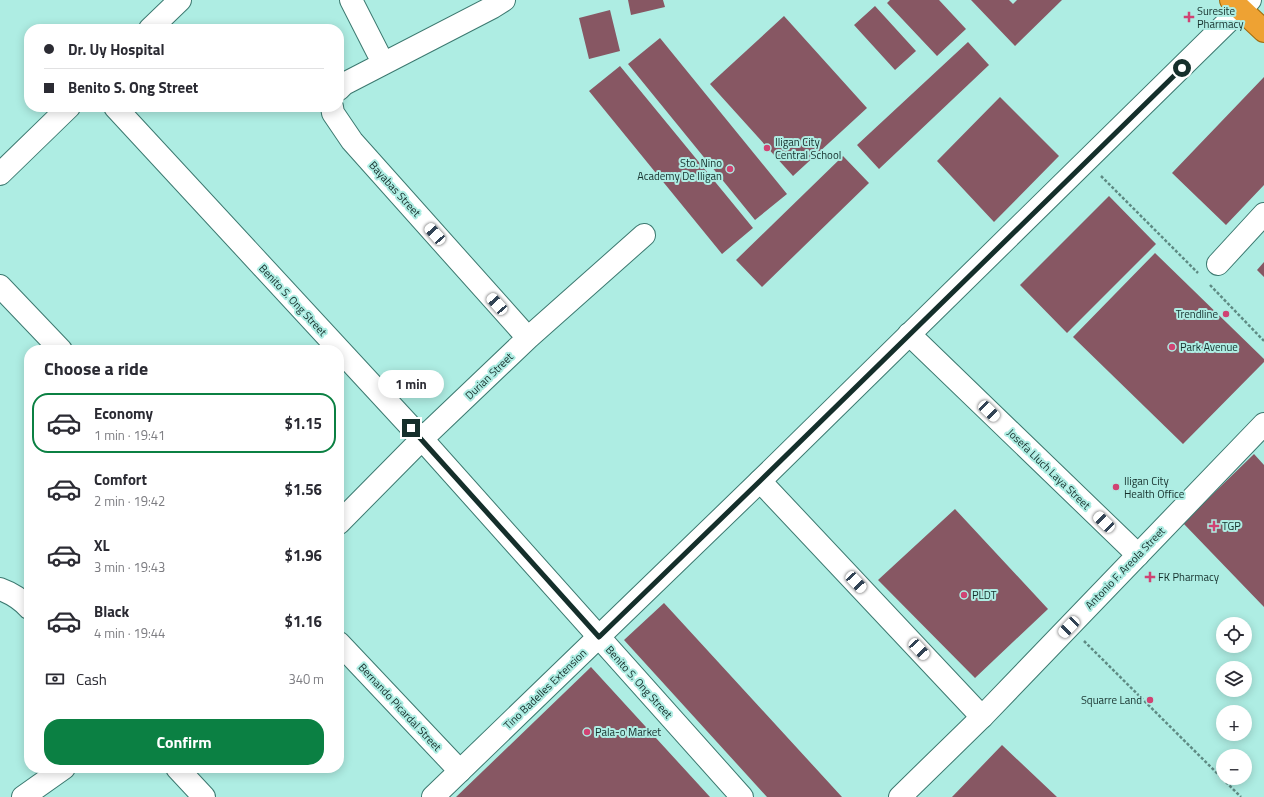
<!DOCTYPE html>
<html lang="en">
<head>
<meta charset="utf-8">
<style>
	body { margin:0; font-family:"Titillium Web",sans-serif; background:#f7f7f7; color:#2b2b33; height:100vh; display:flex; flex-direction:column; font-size:15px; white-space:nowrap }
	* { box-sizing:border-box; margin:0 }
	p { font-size:13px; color:#7c7c81 }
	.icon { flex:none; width:22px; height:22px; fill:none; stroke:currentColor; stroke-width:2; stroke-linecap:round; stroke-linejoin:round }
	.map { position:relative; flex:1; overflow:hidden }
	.drawer { position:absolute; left:24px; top:345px; width:320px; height:428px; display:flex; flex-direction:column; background:#fff; border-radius:16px; box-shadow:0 2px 10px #0003 }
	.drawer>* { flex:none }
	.banner { position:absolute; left:24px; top:24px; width:320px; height:88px; border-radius:16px; box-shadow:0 2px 10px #0003; display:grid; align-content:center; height:88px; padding:0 20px; background:#fff }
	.tools { position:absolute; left:1216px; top:617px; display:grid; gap:8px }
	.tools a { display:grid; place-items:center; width:36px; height:36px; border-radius:50%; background:#fff; box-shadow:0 2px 10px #0003; font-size:20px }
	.end { position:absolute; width:18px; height:18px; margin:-9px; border:5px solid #152f2b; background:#fff; box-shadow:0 0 0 2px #fff }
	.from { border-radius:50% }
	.bubble { position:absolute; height:28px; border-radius:14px; background:#fff; box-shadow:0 2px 10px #0003; font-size:13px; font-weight:700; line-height:28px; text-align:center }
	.car { position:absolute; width:12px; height:24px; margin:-12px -6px; border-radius:5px; box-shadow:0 0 3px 1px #0007; background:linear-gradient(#fff 24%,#345 0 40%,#fff 0 76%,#345 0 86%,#fff 0) }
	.banner b { display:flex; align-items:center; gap:14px; height:38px; font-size:15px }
	.banner b+b { border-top:1px solid #e1e1e2 }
	.banner i { width:10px; height:10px; background:#2b2b33 }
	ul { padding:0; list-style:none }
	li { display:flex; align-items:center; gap:12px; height:60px; margin:0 8px 6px; padding:0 12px; border:2px solid transparent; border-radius:16px }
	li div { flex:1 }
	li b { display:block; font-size:15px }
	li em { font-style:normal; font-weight:700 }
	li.active { border-color:#0b8043 }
	li>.icon { width:36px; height:36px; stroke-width:1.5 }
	h2 { padding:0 20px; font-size:18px; line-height:48px }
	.pay { display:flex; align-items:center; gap:10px; height:44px; padding:0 20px; font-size:15px }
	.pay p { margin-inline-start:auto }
	.action { display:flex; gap:8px; margin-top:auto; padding:8px 20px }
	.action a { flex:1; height:46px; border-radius:16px; background:#0b8043; color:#fff; font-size:16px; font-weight:700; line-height:46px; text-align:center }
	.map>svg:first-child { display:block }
	.building { fill:#875763 }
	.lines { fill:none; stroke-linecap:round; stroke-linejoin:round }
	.minor-casing { stroke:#3c7970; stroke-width:24 }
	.tertiary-casing { stroke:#3c7970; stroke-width:24 }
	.trunk-casing { stroke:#9f6a0f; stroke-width:24 }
	.path { stroke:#5e8a83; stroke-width:2.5; stroke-dasharray:3 2; stroke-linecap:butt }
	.minor { stroke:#fff; stroke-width:22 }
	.tertiary { stroke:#fff; stroke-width:22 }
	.trunk { stroke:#eea233; stroke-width:22 }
	.route { stroke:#152f2b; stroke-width:5 }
	.poi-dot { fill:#d04373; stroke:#aeede3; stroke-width:1.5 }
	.labels { text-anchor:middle; stroke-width:4; stroke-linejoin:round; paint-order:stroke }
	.poi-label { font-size:11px; fill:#152f2b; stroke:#aeede3; text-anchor:start }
	.street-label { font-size:11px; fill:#152f2b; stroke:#aeede3 }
</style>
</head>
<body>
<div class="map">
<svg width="1264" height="797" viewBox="0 0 1264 797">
	<rect width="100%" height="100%" fill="#aeede3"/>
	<path class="building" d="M628,0h35l2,7 -34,8z
		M890,0h49l27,29 -29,27 -50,-53z
		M971,0h38l4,4 4,-4h45l-47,46z
		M875,6l41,45 -21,19 -41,-45z
		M610,10l10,41 -31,8 -10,-41z
		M784,16l83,92 -74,68 -83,-92z
		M660,38l127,156 -32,26 -127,-156z
		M968,42l21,23 -110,104 -22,-24z
		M620,66l133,162 -31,26 -133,-163z
		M1264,77v108l-38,40 -54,-52z
		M1000,97l59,59 -65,66 -57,-61z
		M843,156l26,27 -107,104 -26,-27z
		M1109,196l47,48 -89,89 -47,-48z
		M1155,253l109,106v3l-81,82 -110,-107z
		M1264,262v15l-7,-7z
		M1254,454l10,11v142l-81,-84z
		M955,509l93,100 -73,69 -97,-98z
		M664,603l178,194h-75l-143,-157z
		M591,667l119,130h-254z
		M1002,745l55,52h-105z"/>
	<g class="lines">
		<defs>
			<path id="minor" d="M351,0l27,53
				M150,29l30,-29
				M339,89l5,-5 149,-77 11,-7
				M115,107l307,332 320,358
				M332,107l1,6 19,28 176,197
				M0,174l69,-67
				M1218,264l46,-50
				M0,286l61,64
				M909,334l229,221
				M760,481l222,236
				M339,523l83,-84 106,-101 116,-103
				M0,589c11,4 21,10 29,19
				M339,643l121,128
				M177,768l27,29
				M23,797l41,-29"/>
			<path id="tertiary" d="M433,797l327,-316 490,-481
				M900,797l82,-80 282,-293"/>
			<path id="trunk" d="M1231,0l33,31"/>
		</defs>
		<use href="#minor" class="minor-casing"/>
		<use href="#tertiary" class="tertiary-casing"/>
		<use href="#trunk" class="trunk-casing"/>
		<path class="path" d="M1101,176l97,97
			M1210,285l54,56
			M1084,641l157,156"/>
		<use href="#minor" class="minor"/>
		<use href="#tertiary" class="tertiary"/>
		<use href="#trunk" class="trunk"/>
	</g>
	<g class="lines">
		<path class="route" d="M411,428l188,209 161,-156 422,-413"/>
	</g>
	<g class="poi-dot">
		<path d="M1187 11h4v4h4v4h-4v4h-4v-4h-4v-4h4z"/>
		<circle cx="767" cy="148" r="4"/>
		<circle cx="730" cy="169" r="4"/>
		<circle cx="1226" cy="314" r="4"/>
		<circle cx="1172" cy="347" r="4"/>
		<circle cx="1116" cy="487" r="4"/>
		<path d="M1212 520h4v4h4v4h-4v4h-4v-4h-4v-4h4z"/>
		<path d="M1148 571h4v4h4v4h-4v4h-4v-4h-4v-4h4z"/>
		<circle cx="964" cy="595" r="4"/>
		<circle cx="1150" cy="700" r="4"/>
		<circle cx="587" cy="732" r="4"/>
	</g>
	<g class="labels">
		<g class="poi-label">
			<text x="1197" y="15">Suresite<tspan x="1197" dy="13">Pharmacy</tspan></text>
			<text x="775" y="146">Iligan City<tspan x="775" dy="13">Central School</tspan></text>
			<text x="722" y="167" text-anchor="end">Sto. Nino<tspan x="722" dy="13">Academy De Iligan</tspan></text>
			<text x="1218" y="318" text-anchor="end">Trendline</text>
			<text x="1180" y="351">Park Avenue</text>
			<text x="1124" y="485">Iligan City<tspan x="1124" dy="13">Health Office</tspan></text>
			<text x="1222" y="530">TGP</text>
			<text x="1158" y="581">FK Pharmacy</text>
			<text x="972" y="599">PLDT</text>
			<text x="1142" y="704" text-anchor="end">Squarre Land</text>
			<text x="595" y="736">Pala-o Market</text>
		</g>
		<g class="street-label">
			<text transform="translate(395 189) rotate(48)" y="4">Bayabas Street</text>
			<text transform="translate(293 300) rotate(47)" y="4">Benito S. Ong Street</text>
			<text transform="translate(489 376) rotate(-44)" y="4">Durian Street</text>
			<text transform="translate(1049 469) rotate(44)" y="4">Josefa Lluch Laya Street</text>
			<text transform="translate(1125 568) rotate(-46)" y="4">Antonio F. Areola Street</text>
			<text transform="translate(639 682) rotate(48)" y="4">Benito S. Ong Street</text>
			<text transform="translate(545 689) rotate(-44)" y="4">Tino Badelles Extension</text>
			<text transform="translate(400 707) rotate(47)" y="4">Bernando Picardal Street</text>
		</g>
	</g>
</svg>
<div class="tools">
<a><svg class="icon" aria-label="locate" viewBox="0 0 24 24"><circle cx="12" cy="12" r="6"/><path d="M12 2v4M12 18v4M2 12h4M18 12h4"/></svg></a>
<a><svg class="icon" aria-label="layers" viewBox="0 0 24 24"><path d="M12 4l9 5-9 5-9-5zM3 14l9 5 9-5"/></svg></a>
<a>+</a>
<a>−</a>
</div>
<i class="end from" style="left:1182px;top:68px"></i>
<i class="end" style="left:411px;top:428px"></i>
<div class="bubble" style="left:378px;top:370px;width:66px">1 min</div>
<i class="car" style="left:435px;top:234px;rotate:318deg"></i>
<i class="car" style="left:497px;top:304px;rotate:318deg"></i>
<i class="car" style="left:989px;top:411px;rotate:134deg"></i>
<i class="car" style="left:1104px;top:522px;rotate:314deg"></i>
<i class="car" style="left:856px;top:582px;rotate:137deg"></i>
<i class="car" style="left:1069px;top:627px;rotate:224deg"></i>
<i class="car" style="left:919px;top:649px;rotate:137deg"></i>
<div class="banner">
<b><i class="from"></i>Dr. Uy Hospital</b>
<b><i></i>Benito S. Ong Street</b>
</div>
<section class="drawer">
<h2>Choose a ride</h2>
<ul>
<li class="active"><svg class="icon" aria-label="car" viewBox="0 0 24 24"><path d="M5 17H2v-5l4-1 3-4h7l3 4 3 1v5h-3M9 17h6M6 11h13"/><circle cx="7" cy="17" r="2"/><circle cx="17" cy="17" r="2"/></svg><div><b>Economy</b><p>1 min · 19:41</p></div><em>$1.15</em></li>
<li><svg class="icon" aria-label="car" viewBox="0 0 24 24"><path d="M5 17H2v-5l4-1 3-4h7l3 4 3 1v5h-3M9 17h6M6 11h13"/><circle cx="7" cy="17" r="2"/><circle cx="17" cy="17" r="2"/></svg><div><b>Comfort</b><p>2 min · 19:42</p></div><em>$1.56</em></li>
<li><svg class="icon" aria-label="car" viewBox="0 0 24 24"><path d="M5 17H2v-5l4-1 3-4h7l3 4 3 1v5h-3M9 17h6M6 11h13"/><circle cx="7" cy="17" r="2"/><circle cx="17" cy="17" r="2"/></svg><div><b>XL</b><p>3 min · 19:43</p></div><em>$1.96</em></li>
<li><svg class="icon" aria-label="car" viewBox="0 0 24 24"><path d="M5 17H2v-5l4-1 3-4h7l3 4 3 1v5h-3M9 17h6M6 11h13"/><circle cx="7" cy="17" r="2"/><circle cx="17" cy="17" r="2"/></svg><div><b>Black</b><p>4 min · 19:44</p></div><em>$1.16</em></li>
</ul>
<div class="pay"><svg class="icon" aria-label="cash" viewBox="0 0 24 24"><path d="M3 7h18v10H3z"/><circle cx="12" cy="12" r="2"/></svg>Cash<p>340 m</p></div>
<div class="action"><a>Confirm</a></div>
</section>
</div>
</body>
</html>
